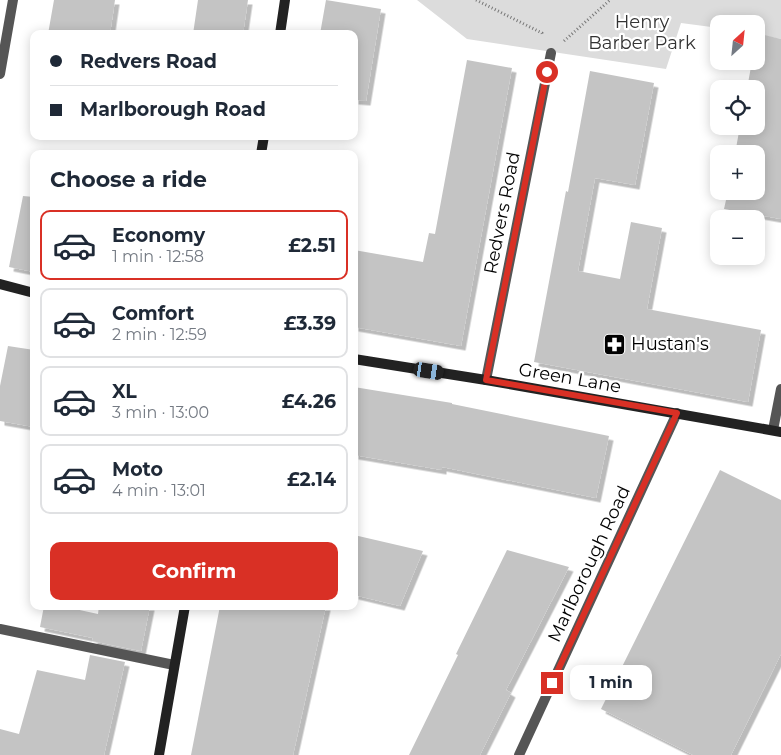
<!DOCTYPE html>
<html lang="en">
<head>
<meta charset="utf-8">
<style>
	body { margin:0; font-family:Montserrat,sans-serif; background:#f2f2f3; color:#1f2937; height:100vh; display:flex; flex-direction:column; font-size:19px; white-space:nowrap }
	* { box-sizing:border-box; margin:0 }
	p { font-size:16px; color:#747a83 }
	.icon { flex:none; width:28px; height:28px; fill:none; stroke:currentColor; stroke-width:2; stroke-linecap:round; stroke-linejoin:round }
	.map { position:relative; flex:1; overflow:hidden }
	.sheet { position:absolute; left:30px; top:150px; width:328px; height:460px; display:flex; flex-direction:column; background:#fff; border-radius:10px; box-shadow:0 2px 12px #0003 }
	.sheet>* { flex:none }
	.guide { position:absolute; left:30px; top:30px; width:328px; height:110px; border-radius:10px; box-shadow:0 2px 12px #0003; display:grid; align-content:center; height:110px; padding:0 20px; background:#fff }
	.needle { width:32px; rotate:27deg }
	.tools { position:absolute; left:710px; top:15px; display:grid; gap:10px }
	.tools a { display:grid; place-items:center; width:55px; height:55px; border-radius:10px; background:#fff; box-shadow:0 2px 12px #0003; font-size:25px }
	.end { position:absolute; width:22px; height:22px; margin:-11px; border:6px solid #d93025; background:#fff; box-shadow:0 0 0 2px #fff }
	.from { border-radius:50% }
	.bubble { position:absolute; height:35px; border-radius:10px; background:#fff; box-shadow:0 2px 12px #0003; font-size:16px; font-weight:700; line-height:35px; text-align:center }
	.car { position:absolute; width:15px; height:30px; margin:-15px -8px; border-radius:6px; box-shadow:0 0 4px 1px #0007; background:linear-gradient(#222 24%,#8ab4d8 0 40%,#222 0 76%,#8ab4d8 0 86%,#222 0) }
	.guide b { display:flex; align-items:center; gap:18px; height:48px; font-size:19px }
	.guide b+b { border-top:1px solid #e0e1e3 }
	.guide i { width:12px; height:12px; background:#1f2937 }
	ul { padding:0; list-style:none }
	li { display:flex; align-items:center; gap:15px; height:70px; margin:0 10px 8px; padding:0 10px; border:2px solid #e0e1e3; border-radius:10px }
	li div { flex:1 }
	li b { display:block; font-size:19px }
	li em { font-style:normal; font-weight:700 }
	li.selected { border-color:#d93025 }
	li>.icon { width:45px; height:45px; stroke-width:1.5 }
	h2 { padding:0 20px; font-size:22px; line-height:60px }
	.cta { display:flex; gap:10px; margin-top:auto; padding:10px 20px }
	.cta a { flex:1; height:58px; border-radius:10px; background:#d93025; color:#fff; font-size:20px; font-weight:700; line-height:58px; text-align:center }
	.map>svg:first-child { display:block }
	.green { fill:#dcdcdc }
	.building { fill:#c4c4c4; filter:url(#shadow) }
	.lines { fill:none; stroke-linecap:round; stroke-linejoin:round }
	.path { stroke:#777; stroke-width:3; stroke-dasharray:1 2.5; stroke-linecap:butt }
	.lane { stroke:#555; stroke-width:10 }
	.street { stroke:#555; stroke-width:10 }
	.secondary { stroke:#222; stroke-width:10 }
	.route { stroke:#d93025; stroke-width:6 }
	.labels { text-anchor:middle; stroke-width:4.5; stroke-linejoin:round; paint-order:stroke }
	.park-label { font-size:18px; fill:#333; stroke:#fff }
	.street-label { font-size:18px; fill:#000; stroke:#fff }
	.poi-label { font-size:18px; fill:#000; stroke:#fff; text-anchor:start }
</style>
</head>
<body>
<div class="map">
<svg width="781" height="755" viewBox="0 0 781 755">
	<defs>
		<filter id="shadow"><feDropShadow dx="4.5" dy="4.5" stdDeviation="0" flood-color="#0004"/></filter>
	</defs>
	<rect width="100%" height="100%" fill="#fff"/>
	<path class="green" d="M417,0h364v39l-25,-5v-10h-37v4l-38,-5 -15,46 -199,-30z"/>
	<path class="building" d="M54,0h61l-5,34h-62z
		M198,0h50l-5,34h-50z
		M326,0l55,9 -15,92 -12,-1v-66h-34z
		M756,33l25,6v180l-57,-10 4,-18h28v-37h-21l5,-28h16v-37h-9l5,-28h4z
		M467,60l45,8 -51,278 -107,-19v-77l69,12 6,-29 6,1z
		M590,71l64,12 -19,102 -40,-7 -17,93 42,8 11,-57 31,6 -15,81 114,21 -13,72 -214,-40 32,-171 2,1z
		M23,196l11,1v75l-25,-5z
		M8,346l26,4v77l-34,-6v-35z
		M354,387l98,16v1l157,32 -13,62 -154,-31v3l-88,-15z
		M720,470l61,30v154l-50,101h-38l-92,-46z
		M354,535l69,16 -23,55 -46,-11z
		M507,550l62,17 -63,123 5,3 -31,62h-71l49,-100 -2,-1z
		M44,606h17l37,8 1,-8h51l-9,45 -49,-10 1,-3 -53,-11z
		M220,606h106l-33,149h-102z
		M90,655l35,7 -21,93h-104v-26l19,5 18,-64 48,10z"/>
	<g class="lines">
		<path class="path" d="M476,0l66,33 1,3
			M564,41l46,-41"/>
		<path class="lane" d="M0,629l174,36"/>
		<path class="street" d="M0,74l13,-74
			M486,380l65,-327
			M773,430l8,-41
			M519,755l158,-342"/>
		<path class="secondary" d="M280,34l5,-34
			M261,154l3,-18
			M0,284l34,9
			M354,359l132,21 295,52
			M159,755l26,-149"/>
	</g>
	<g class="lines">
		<path class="route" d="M547,72l-61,308 191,33 -125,270"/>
	</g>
	<defs>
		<symbol id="pharmacy-square" viewBox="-11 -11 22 22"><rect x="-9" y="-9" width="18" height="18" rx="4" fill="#000" stroke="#fff"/><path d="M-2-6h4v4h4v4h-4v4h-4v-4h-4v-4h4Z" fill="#fff"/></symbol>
	</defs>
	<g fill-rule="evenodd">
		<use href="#pharmacy-square" x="602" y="332" width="25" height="25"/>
	</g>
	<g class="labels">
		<g class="park-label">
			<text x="642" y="28">Henry<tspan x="642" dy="21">Barber Park</tspan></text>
		</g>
		<g class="street-label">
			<text transform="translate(502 213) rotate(-79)" y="6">Redvers Road</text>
			<text transform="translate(570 378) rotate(10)" y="6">Green Lane</text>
			<text transform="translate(589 564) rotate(-65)" y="6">Marlborough Road</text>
		</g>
		<g class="poi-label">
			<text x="631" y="350">Hustan's</text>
		</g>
	</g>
</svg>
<div class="tools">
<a><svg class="needle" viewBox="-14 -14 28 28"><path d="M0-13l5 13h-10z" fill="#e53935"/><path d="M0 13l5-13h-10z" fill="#747a83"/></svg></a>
<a><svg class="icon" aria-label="locate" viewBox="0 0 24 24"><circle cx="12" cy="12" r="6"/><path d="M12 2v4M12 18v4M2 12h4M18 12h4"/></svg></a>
<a>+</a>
<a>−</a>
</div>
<i class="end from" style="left:547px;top:72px"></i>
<i class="end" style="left:552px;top:683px"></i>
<div class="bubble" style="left:570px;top:665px;width:82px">1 min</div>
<i class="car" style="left:429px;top:371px;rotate:99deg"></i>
<div class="guide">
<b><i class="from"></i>Redvers Road</b>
<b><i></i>Marlborough Road</b>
</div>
<section class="sheet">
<h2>Choose a ride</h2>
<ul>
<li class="selected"><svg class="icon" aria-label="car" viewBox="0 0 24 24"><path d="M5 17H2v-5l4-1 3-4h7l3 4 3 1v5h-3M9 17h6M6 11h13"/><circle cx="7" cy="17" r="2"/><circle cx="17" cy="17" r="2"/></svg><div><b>Economy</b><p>1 min · 12:58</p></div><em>£2.51</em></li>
<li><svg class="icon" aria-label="car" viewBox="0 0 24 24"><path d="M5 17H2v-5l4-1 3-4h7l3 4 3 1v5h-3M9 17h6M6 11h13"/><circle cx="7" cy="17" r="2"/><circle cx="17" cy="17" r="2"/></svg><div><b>Comfort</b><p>2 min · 12:59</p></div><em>£3.39</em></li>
<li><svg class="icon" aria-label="car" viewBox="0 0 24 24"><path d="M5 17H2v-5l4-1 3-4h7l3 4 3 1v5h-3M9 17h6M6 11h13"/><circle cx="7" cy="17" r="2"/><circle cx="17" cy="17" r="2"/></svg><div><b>XL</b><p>3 min · 13:00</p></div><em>£4.26</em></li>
<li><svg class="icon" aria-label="car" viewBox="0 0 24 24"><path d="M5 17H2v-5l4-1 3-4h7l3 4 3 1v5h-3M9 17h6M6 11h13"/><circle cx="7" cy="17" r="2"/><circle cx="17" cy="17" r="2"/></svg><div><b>Moto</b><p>4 min · 13:01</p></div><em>£2.14</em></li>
</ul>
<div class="cta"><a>Confirm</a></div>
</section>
</div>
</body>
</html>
